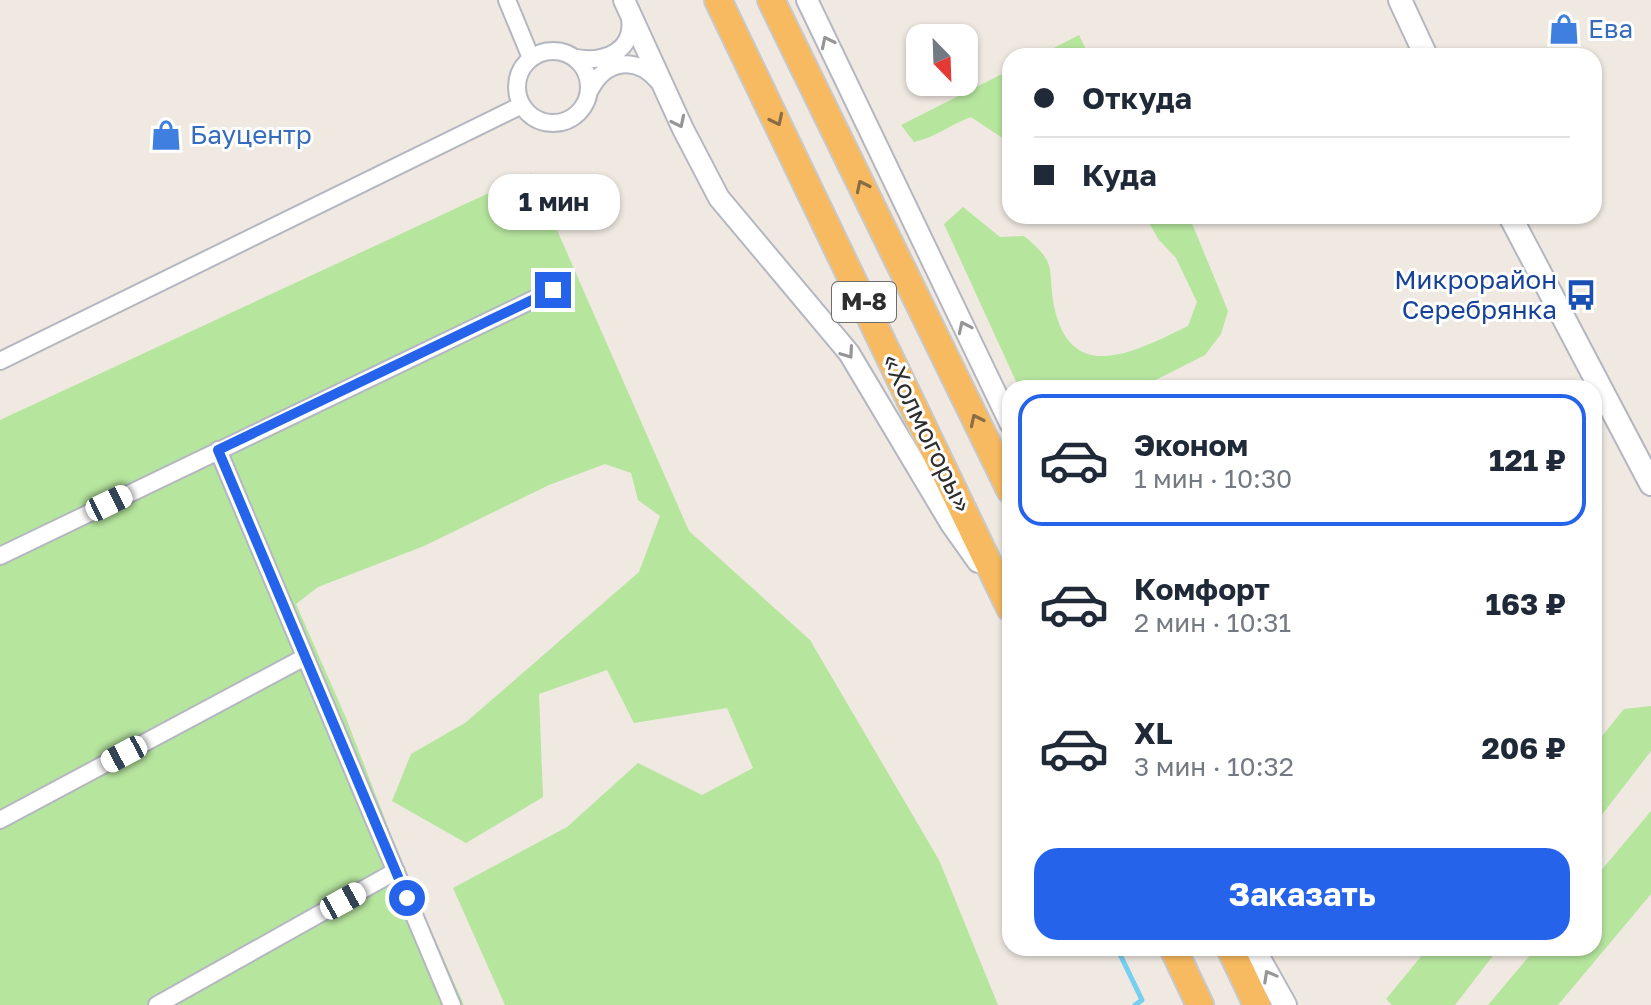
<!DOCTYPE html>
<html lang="ru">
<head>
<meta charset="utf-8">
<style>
	body { margin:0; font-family:"Golos Text",sans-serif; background:#f2f2f3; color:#1f2937; height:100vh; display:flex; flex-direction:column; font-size:30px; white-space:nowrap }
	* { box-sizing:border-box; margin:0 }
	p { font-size:26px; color:#747a83 }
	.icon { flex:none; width:44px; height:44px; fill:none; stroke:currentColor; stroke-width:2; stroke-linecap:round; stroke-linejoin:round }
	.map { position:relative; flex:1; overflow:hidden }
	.panel { position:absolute; left:1002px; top:380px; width:600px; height:576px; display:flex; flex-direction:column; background:#fff; border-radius:24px; box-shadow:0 2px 6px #0004 }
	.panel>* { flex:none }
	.guide { position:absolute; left:1002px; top:48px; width:600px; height:176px; border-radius:24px; box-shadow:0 2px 6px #0004; display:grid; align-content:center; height:176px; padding:0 32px; background:#fff }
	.needle { width:52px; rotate:157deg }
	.controls { position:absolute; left:906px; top:24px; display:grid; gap:16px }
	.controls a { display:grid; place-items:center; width:72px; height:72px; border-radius:16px; background:#fff; box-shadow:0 2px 6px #0004; font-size:40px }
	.end { position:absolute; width:36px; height:36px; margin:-18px; border:10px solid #2563eb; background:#fff; box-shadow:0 0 0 4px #fff }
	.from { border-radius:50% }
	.bubble { position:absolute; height:56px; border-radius:24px; background:#fff; box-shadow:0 2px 6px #0004; font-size:26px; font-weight:700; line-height:56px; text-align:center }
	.car { position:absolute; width:24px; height:48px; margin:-24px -12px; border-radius:10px; box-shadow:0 0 6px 2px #0007; background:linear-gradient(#fff 24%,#345 0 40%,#fff 0 76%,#345 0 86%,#fff 0) }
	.guide b { display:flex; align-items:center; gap:28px; height:76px; font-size:30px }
	.guide b+b { border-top:2px solid #e0e1e3 }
	.guide i { width:20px; height:20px; background:#1f2937 }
	ul { padding:14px 0 0; list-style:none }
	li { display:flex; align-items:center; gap:24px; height:132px; margin:0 16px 12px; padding:0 16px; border:4px solid transparent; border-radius:24px }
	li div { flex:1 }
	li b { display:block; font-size:30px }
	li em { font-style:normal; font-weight:700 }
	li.current { border-color:#2563eb }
	li>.icon { width:72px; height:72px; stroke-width:1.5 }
	.cta { display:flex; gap:16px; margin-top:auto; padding:16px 32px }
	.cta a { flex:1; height:92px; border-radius:24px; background:#2563eb; color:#fff; font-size:32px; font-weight:700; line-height:92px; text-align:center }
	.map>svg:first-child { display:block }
	.green { fill:#b6e59e }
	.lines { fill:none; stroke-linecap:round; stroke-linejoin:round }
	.stream { stroke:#75cff0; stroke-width:5 }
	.minor-casing { stroke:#b4b7c1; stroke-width:20 }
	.tertiary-casing { stroke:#b4b7c1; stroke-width:24 }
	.secondary-casing { stroke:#b4b7c1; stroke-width:26 }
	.trunk-casing { stroke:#c9c9c9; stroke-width:30 }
	.minor { stroke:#fff; stroke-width:16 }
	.tertiary { stroke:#fff; stroke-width:20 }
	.secondary { stroke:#fff; stroke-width:22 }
	.trunk { stroke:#f8ba60; stroke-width:26 }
	.oneway { stroke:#969696 }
	.oneway2 { stroke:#896d44 }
	.route { stroke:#2563eb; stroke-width:10 }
	.labels { text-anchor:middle; stroke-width:6; stroke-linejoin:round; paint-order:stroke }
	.shield { fill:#fff; stroke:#6d6d6d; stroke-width:2 }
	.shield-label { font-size:24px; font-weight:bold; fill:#2e2e2e }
	.shop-label { font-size:26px; fill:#366cbe; stroke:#fff; text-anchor:start }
	.transit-label { font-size:26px; fill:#164399; stroke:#fff; text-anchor:end }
	.street-label { font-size:26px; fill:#2e2e2e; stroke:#fff }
</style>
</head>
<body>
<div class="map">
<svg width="1651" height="1005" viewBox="0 0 1651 1005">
	<rect width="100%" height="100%" fill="#efe9e1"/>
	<path class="green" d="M1079,35l10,21h-51z
		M1010,70v73l-39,-26c-20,7 -37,21 -57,25l-13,-17z
		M532,173l157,358 121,109 129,220 59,145h-493l-52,-117 114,-61 71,-64 64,32 51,-27 -26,-60 -93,15 -27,-53 -68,24 4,103 -77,46 -74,-42 19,-47 54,-31 174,-151 21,-56 -22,-16 -7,-27 -26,-9 -56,21 -125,61 -106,41 -22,17 50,114 61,158 57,129h-464v-585z
		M963,207l37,30 24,-1c35,29 23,31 30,70 17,82 84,44 134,20l9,-24 -21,-44 -17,-18 -14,-24h44l39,95 -7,23 -16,21 -65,33h-121l-75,-164z
		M1651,706v45l-57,74v-79l30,-37z
		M1651,811v83l-93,111h-70l48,-57h58v-69z
		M1428,948h71l-44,57h-63l-6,-6z"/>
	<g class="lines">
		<path class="stream" d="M1117,948l25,52 -7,5"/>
		<defs>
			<path id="minor" d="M507,0l24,58
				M517 87a36 36 0 1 1 72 0a36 36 0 1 1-72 0Z
				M576,58c28,5 59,-7 54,-40
				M590,90c15,-30 46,-35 68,-9
				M0,361l522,-256
				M218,450l234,555
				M0,556l553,-266
				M0,820l305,-163
				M157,1005l239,-134"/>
			<path id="tertiary" d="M624,0l59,129 36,69 130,155 102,171 27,38
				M807,0l203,423"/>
			<path id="secondary" d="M1400,0l26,56
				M1510,216l141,268
				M1253,948l32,57"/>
			<path id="trunk" d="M718,0l292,608
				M771,0l239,490
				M1173,948l27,57
				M1230,948l27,57"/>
		</defs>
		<use href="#minor" class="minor-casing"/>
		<use href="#tertiary" class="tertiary-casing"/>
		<use href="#secondary" class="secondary-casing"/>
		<use href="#trunk" class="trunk-casing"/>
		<use href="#minor" class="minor"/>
		<use href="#tertiary" class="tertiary"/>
		<use href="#secondary" class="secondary"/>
		<use href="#trunk" class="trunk"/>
	</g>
	<defs><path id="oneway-chevron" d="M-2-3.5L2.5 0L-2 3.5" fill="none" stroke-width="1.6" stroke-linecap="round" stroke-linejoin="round" transform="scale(2)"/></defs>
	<g class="oneway">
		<use href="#oneway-chevron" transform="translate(827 42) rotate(-116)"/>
		<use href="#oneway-chevron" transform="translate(679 122) rotate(64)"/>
		<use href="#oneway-chevron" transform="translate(964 327) rotate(-115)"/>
		<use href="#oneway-chevron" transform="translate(848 353) rotate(55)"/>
		<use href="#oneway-chevron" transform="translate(1269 976) rotate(-119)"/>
	</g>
	<g class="oneway2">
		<use href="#oneway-chevron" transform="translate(777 120) rotate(64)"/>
		<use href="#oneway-chevron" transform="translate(862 186) rotate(-116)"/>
		<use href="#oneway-chevron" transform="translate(976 420) rotate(-116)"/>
	</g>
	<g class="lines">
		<path class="route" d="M407,898l-189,-448 335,-160"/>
	</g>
	<defs>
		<symbol id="shop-bare" viewBox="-9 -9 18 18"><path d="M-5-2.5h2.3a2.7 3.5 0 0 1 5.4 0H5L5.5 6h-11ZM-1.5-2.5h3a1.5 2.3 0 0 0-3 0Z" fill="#3f7fe0" stroke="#fff" stroke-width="2.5" paint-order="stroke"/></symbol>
		<symbol id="bus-bare" viewBox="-9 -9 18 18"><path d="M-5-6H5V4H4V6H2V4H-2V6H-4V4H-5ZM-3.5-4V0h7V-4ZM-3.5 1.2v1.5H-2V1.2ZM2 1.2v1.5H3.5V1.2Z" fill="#1a4fb4" stroke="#fff" stroke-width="2.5" paint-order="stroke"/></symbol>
	</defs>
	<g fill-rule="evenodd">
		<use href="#shop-bare" x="1542" y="7" width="44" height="44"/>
		<use href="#shop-bare" x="144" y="113" width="44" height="44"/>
		<use href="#bus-bare" x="1559" y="273" width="44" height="44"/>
	</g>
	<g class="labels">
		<rect class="shield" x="832" y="282" width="64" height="40" rx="6"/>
		<g class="shield-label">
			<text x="864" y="310">М-8</text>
		</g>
		<g class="shop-label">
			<text x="1588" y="38">Ева</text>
			<text x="190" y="144">Бауцентр</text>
		</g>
		<g class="transit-label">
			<text x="1557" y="289">Микрорайон<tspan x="1557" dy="30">Серебрянка</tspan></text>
		</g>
		<g class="street-label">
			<text transform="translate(927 433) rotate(64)" y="9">«Холмогоры»</text>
		</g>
	</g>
</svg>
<div class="controls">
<a><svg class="needle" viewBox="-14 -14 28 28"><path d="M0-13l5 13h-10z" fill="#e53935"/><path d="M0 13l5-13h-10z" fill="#747a83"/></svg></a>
</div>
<i class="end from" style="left:407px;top:898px"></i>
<i class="end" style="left:553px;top:290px"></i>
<div class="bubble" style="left:488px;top:174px;width:132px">1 мин</div>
<i class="car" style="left:109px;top:503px;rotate:64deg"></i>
<i class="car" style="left:124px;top:754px;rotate:242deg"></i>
<i class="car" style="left:343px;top:901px;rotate:61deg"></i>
<div class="guide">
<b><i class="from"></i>Откуда</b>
<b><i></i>Куда</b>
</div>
<section class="panel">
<ul>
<li class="current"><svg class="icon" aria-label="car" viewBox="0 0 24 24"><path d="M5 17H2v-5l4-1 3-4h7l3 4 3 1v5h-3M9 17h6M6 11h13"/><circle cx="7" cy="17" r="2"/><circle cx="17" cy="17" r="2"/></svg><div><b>Эконом</b><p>1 мин · 10:30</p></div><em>121 ₽</em></li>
<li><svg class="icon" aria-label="car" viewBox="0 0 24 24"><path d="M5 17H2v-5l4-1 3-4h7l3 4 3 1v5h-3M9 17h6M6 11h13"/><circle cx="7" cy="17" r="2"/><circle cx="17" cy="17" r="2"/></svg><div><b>Комфорт</b><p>2 мин · 10:31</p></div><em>163 ₽</em></li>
<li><svg class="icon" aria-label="car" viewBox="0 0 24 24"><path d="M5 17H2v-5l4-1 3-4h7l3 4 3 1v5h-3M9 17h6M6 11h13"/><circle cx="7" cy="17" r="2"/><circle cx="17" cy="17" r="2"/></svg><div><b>XL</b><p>3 мин · 10:32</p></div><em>206 ₽</em></li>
</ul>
<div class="cta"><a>Заказать</a></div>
</section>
</div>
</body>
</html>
